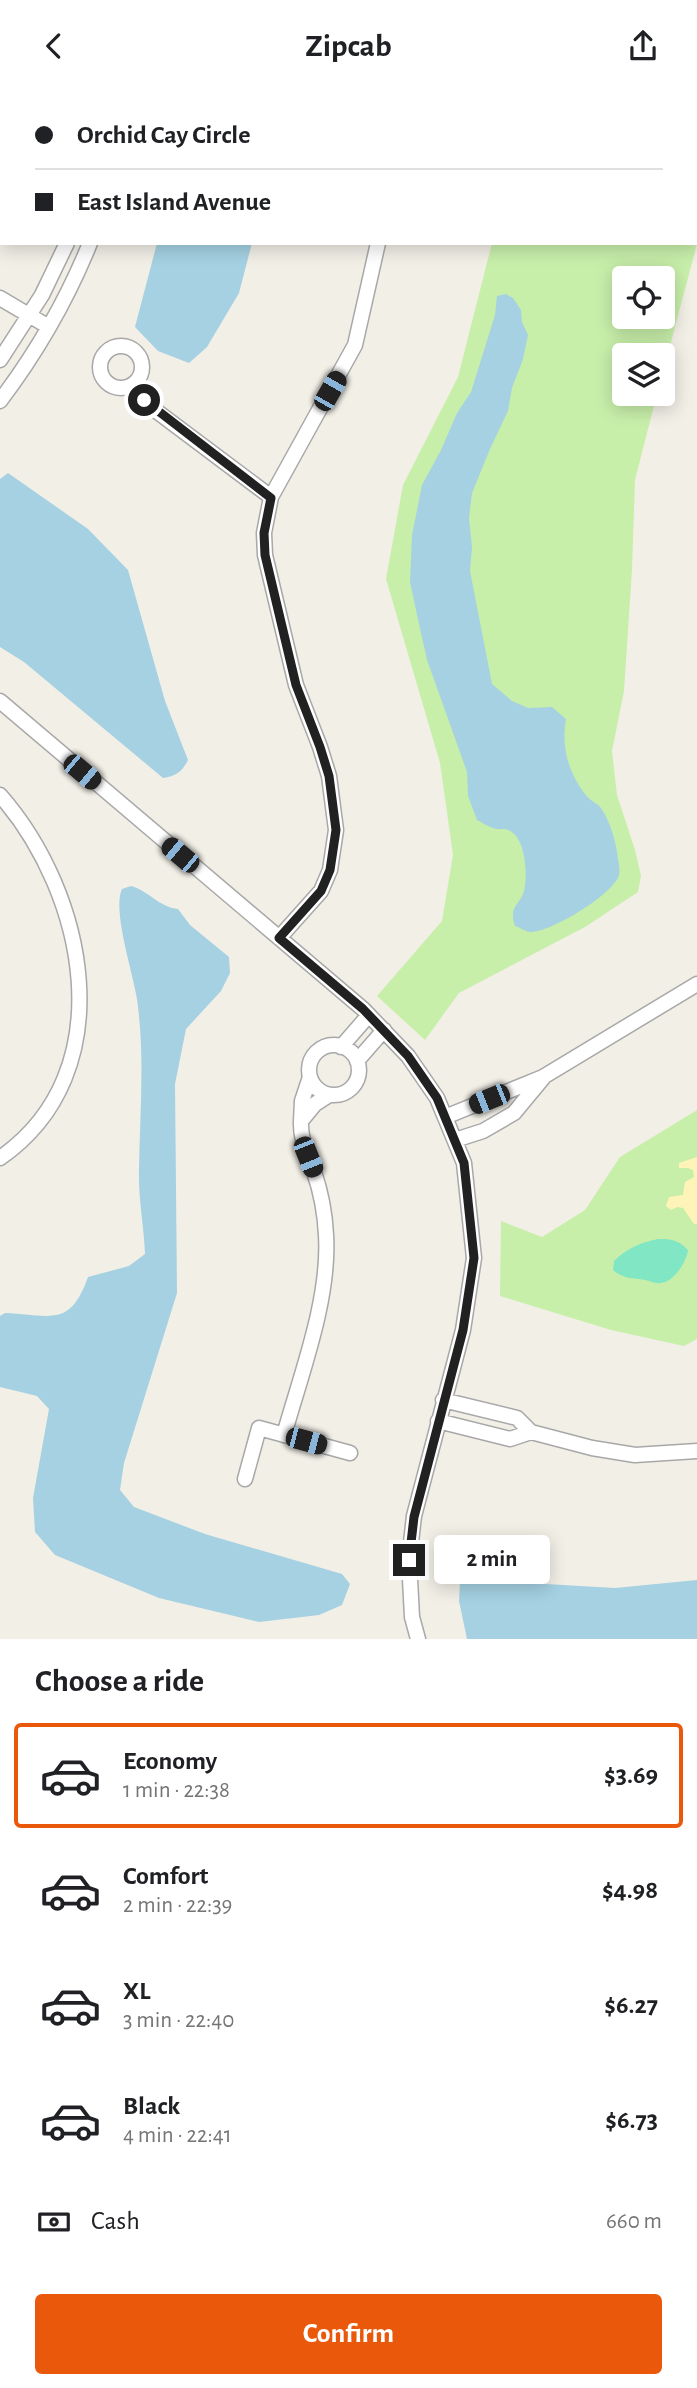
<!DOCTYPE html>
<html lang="en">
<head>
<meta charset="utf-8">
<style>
	body { margin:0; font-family:"Alegreya Sans",sans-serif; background:#f6f6f6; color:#202124; height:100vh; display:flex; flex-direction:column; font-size:26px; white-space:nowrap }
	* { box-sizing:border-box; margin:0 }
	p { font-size:23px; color:#757577 }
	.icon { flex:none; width:38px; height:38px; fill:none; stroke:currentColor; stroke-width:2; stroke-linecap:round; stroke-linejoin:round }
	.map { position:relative; height:1548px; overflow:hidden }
	.panel { display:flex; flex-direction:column; background:#fff; flex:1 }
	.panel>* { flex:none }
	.hud { position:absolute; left:0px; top:0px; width:698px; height:154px; box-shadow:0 4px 18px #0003; display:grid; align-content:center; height:154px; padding:0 35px; background:#fff }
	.controls { position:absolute; left:612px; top:175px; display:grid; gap:14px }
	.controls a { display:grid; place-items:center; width:63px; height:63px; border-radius:7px; background:#fff; box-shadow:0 4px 18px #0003; font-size:35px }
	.end { position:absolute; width:32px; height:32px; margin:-16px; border:9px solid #212121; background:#fff; box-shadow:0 0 0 4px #fff }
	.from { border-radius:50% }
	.bubble { position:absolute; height:49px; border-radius:7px; background:#fff; box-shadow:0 4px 18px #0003; font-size:23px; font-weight:600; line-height:49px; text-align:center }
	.car { position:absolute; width:21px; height:42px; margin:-21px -10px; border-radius:9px; box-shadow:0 0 5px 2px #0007; background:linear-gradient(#222 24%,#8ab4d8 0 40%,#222 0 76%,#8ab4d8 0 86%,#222 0) }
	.hud b { display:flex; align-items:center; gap:24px; height:66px; font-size:26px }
	.hud b+b { border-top:2px solid #e0e0e0 }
	.hud i { width:18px; height:18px; background:#202124 }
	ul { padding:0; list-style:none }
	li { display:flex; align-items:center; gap:21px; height:105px; margin:0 14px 10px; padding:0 21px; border:4px solid transparent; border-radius:7px }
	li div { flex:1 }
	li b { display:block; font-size:26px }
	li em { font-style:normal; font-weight:600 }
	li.current { border-color:#ea580c }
	li>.icon { width:63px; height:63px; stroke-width:1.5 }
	h2 { padding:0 35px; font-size:32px; line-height:84px }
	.pay { display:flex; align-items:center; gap:18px; height:77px; padding:0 35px; font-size:26px }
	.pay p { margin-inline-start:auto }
	.cta { display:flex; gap:14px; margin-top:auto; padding:14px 35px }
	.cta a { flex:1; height:80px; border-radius:7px; background:#ea580c; color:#fff; font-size:28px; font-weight:600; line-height:80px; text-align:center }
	header { display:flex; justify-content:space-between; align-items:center; height:91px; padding:0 35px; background:#fff; font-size:32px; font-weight:600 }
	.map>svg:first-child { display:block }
	.grass { fill:#c8efaa; fill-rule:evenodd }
	.sand { fill:#fff4b8 }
	.pitch { fill:#80e6c4 }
	.water { fill:#a5d1e2 }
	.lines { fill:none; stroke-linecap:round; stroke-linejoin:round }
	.minor-casing { stroke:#a8a8a8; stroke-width:17 }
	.minor { stroke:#fff; stroke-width:14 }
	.route { stroke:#212121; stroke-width:9 }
</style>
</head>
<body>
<header><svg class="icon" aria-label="back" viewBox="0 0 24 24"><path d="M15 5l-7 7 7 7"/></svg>Zipcab<svg class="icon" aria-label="share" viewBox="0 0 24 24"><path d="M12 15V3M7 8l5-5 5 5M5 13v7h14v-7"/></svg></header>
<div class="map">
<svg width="697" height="1548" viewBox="0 0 697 1548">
	<rect width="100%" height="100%" fill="#f2efe7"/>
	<path class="grass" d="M498,0h199v153l-34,128v-17h-38v39h32l-22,86 -3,90 -8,121 -12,60 5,44 18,55 6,26 -3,16 -53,35 -126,66 -34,47 -48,-44 65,-75 11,-66 -13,-92 -54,-184 17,-94 55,-108 34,-134h204v-150zM625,187h38v39h-38z
		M697,1019v229l-13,7 -73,-16 -111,-34 1,-75 41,16 43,-27 35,-53z"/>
	<path class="sand" d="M697,1066v67h-3l-11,-16 -6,-1 -6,3 -5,-4 3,-9 14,-2 2,-13 9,-5 -1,-7 -5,-2h-9v-5z"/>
	<path class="pitch" d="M658,1148c13,0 21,1 30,11 -1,11 -14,32 -27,33 -5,1 -11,-2 -16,-3 -12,-2 -22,-1 -32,-10l1,-9c13,-13 26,-18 44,-22z"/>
	<path class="water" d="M157,152h95l-13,50 -32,54 -18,16 -31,-12 -23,-24z
		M506,203l7,4 8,12 1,12 6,13 -5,24 -11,29 -4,23 -18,38 -18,44 -3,25 3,29 -2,24 22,113 20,17 16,7 24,-1 14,12c-5,27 2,53 19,75 4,6 12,9 16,14 10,15 15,34 17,51 1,4 2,12 1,16 -5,19 -69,58 -89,57 -4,0 -11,-5 -15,-6 -7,-21 5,-20 9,-35 4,-15 2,-55 -16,-61 -3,-2 -7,0 -11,-1 -7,-1 -14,-6 -20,-9l-9,-24 -1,-24 -40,-112 -10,-45 -7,-33 2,-47 10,-50 19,-35 16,-37 14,-21 24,-77 2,-19z
		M8,382l80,56 40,41 37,131 23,59c-6,12 -12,16 -25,18l-139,-116 -24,-15v-168z
		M131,795c18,5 28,21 47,23l12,16 39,32 1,16 -9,18 -35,38 -11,55 2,209 -53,170 -4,27 14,17 71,27 137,40 8,10 -8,21 -23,10 -60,7 -100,-24 -104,-43 -20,-23 -2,-34 16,-89 -12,-13 -37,-9v-71l5,-3c46,2 65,15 83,-36l41,-11 16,-12c-1,-28 -7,-57 -6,-85 1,-57 6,-114 -2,-170 -4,-26 -25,-89 -15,-110z
		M478,1469l68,24 69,4 82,-8v59h-230l-8,-38 2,-37z"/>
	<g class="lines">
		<defs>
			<path id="minor" d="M383,0v2
				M110,2l1,-2
				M134,2v-2
				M0,207l49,29
				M100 276a21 21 0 1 1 42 0a21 21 0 1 1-42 0Z
				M0,269l42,-65 25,-52
				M129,296l30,26 112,84
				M0,310c37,-49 67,-101 90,-158
				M0,610l363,308 45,47 29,42 27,65 10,95 -11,72 -49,186 -5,44 3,57 6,22
				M0,704c86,98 124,277 0,363
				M279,847l42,-47 9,-21 6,-40 -7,-54 -9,-29 -24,-62 -31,-130 -1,-22 7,-36 84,-152 23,-102
				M309 979a25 25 0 1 1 50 0a25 25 0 1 1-50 0Z
				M341,956l28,-32
				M357,970l27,-31
				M445,1026l98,-40 154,-93
				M301,1030l1,-20 8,-24
				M455,1049l28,-9 31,-18 29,-35
				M443,1309l74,18 14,14
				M438,1330l72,18 21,-7 61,16 43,7 62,-4
				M284,1344c17,-61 46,-136 42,-200 -1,-21 -5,-43 -12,-63 -6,-18 -14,-32 -13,-51l14,-17 14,-9
				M245,1388l14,-51 91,25"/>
		</defs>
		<use href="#minor" class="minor-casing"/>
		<use href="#minor" class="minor"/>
	</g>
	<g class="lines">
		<path class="route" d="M144,309l127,98 -7,35 1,22 31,130 24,62 9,29 7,54 -6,40 -9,21 -42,47 84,71 45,47 29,42 27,65 10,95 -11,72 -49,187 -5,43"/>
	</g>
</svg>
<div class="controls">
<a><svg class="icon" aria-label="locate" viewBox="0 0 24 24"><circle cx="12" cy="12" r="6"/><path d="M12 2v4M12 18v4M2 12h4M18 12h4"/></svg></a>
<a><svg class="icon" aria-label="layers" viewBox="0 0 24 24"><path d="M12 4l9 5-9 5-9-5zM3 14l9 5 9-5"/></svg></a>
</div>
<i class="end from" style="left:144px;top:309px"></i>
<i class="end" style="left:409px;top:1469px"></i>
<div class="bubble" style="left:434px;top:1444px;width:116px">2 min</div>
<i class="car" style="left:330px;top:300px;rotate:30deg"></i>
<i class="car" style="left:82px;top:681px;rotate:130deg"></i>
<i class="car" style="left:180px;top:764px;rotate:310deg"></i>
<i class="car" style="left:489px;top:1008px;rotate:248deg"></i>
<i class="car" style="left:308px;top:1066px;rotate:158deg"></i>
<i class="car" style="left:306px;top:1350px;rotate:105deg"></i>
<div class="hud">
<b><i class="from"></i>Orchid Cay Circle</b>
<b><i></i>East Island Avenue</b>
</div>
</div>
<section class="panel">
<h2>Choose a ride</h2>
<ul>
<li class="current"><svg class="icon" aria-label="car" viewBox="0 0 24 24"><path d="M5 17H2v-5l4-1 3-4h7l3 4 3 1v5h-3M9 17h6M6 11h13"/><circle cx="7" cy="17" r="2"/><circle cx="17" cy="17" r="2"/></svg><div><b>Economy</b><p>1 min · 22:38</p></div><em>$3.69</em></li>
<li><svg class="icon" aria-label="car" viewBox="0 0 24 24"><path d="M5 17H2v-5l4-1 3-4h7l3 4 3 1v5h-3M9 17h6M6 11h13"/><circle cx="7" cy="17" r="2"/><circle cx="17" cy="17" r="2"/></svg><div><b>Comfort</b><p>2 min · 22:39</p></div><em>$4.98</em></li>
<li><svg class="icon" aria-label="car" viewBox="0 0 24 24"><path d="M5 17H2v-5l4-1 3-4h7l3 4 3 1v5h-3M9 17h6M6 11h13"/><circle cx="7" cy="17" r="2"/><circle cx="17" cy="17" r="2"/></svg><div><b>XL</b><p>3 min · 22:40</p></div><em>$6.27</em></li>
<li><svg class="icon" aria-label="car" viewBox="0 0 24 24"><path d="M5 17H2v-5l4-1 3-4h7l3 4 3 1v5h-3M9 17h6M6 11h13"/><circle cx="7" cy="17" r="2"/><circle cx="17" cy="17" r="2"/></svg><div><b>Black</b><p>4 min · 22:41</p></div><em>$6.73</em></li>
</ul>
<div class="pay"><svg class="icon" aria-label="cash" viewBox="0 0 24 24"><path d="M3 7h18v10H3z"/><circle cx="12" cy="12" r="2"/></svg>Cash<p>660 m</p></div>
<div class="cta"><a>Confirm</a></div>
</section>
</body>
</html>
